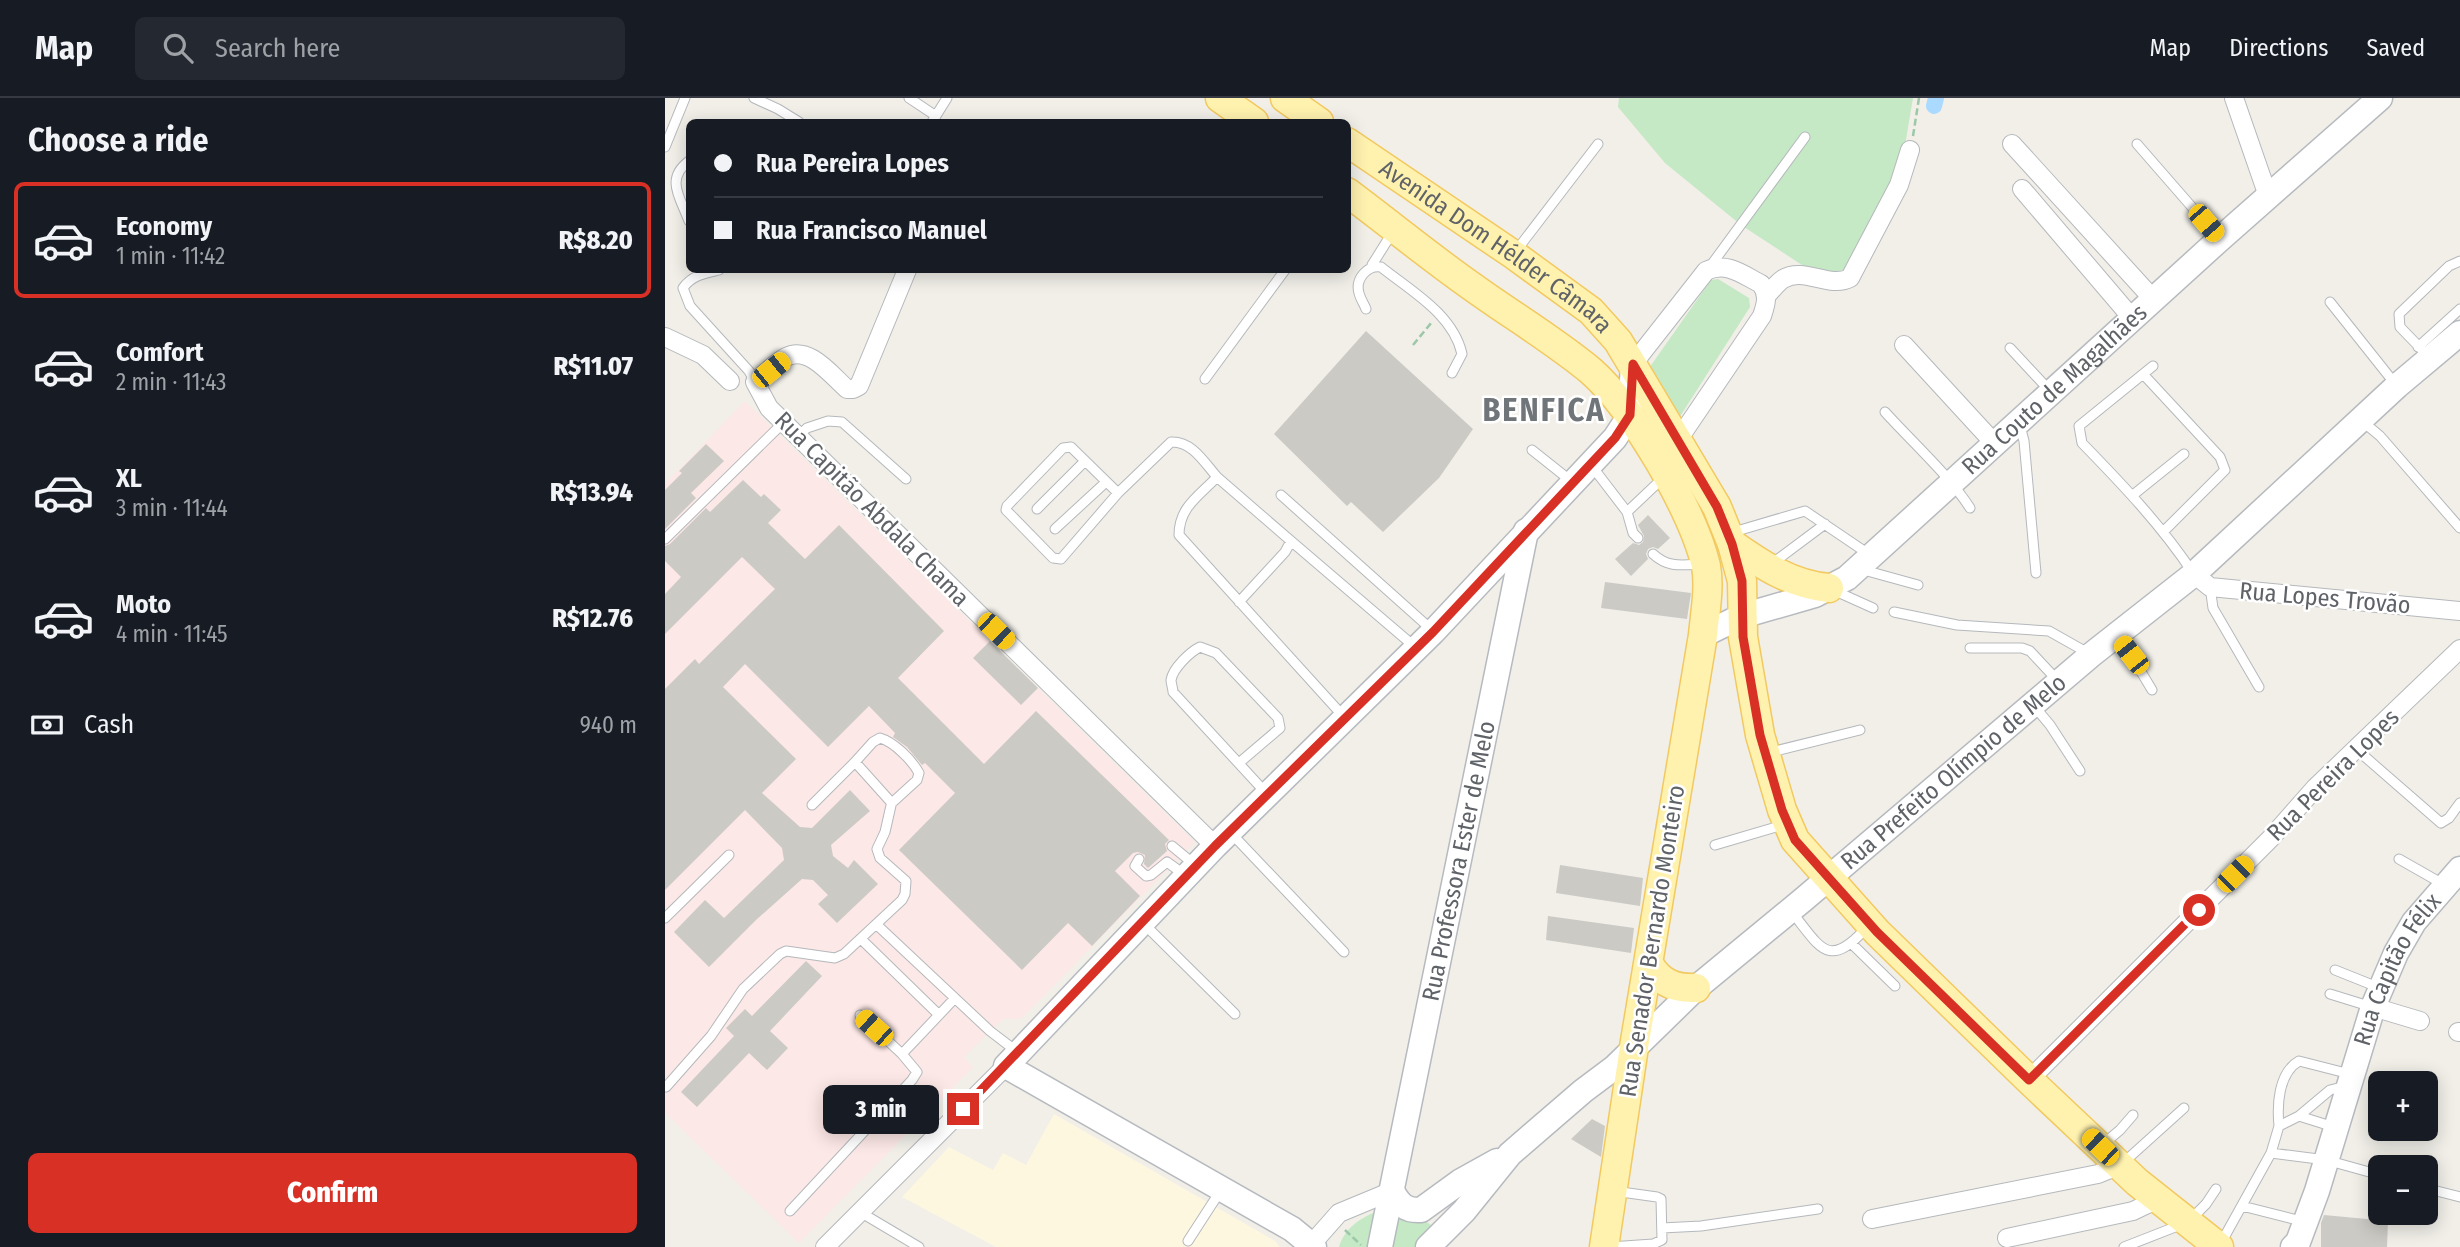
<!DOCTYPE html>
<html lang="en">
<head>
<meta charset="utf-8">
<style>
	body { margin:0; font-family:"Fira Sans Condensed",sans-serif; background:#242831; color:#f1f3f6; height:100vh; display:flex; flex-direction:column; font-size:26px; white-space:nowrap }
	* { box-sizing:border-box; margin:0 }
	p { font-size:23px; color:#9ea1a6 }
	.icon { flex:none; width:38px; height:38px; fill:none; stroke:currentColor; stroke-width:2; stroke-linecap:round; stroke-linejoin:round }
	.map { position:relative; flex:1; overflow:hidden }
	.side { display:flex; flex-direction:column; background:#171b24; width:665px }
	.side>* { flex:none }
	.top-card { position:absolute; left:21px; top:21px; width:665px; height:154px; border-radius:10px; box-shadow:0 4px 18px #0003; display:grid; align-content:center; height:154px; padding:0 28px; background:#171b24 }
	.fabs { position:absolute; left:1703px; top:973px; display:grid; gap:14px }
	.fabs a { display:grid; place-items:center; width:70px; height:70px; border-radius:10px; background:#171b24; box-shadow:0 4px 18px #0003; font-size:35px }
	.end { position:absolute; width:32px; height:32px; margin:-16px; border:9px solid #d93025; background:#fff; box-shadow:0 0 0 4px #fff }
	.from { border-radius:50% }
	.bubble { position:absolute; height:49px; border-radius:10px; background:#171b24; box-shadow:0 4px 18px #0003; font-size:23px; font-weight:800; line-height:49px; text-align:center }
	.car { position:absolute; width:21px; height:42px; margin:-21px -10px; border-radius:9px; box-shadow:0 0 5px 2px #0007; background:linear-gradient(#f5c518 24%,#345 0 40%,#f5c518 0 76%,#345 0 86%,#f5c518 0) }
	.top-card b { display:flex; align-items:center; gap:24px; height:66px; font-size:26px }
	.top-card b+b { border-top:2px solid #363941 }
	.top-card i { width:18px; height:18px; background:#f1f3f6 }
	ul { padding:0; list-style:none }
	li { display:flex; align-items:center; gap:21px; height:116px; margin:0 14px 10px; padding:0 14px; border:4px solid transparent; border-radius:10px }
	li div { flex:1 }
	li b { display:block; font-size:26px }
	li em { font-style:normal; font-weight:800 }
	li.current { border-color:#d93025 }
	li>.icon { width:63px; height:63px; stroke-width:1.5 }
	h2 { padding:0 28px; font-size:32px; line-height:84px }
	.pay { display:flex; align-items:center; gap:18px; height:77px; padding:0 28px; font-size:26px }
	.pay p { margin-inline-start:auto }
	.button { display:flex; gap:14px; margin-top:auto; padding:14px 28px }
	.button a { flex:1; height:80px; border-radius:10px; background:#d93025; color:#fff; font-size:28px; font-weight:800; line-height:80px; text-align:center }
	header { display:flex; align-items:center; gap:42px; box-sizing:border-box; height:98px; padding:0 35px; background:#171b24; border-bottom:2px solid #363941 }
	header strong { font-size:33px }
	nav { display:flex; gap:38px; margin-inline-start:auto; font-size:24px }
	.search { width:490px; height:63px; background:#242831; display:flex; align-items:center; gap:18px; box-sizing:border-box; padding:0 24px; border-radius:10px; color:#9ea1a6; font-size:26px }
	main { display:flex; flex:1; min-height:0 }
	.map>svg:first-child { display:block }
	.commercial { fill:#fef7e0 }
	.medical { fill:#fce8e6 }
	.green { fill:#c5e8c5 }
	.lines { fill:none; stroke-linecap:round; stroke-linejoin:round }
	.canal { stroke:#aadaff; stroke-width:16 }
	.building { fill:#cccac5 }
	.lane-casing { stroke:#b5b8bc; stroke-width:11 }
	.street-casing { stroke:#b5b8bc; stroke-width:20 }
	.secondary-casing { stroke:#b6babf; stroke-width:27 }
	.primary-casing { stroke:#f2c960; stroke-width:31 }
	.path { stroke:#9cc7a9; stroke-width:2.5; stroke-dasharray:7 3.5; stroke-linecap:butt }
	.lane { stroke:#fff; stroke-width:9 }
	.street { stroke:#fff; stroke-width:18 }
	.secondary { stroke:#fff; stroke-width:24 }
	.primary { stroke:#fff2af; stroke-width:28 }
	.route { stroke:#d93025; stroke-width:9 }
	.labels { text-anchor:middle; stroke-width:5; stroke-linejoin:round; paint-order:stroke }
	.street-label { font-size:24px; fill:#5f6368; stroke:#fff }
	.district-label { font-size:32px; font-weight:bold; letter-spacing:2px; fill:#70757a; stroke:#fff }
</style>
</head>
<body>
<header>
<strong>Map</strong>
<div class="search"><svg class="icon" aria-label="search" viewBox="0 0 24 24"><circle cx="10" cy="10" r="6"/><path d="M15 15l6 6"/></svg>Search here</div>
<nav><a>Map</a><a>Directions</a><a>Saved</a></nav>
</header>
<main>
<section class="side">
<h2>Choose a ride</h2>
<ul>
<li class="current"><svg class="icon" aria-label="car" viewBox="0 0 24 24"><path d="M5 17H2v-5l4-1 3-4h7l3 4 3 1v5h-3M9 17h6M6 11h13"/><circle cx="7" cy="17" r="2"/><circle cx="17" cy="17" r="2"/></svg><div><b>Economy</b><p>1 min · 11:42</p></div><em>R$8.20</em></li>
<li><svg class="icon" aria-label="car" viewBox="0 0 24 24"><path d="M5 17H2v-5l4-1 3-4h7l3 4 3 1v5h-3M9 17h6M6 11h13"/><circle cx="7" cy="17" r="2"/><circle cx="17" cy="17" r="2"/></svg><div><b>Comfort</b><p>2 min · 11:43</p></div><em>R$11.07</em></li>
<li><svg class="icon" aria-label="car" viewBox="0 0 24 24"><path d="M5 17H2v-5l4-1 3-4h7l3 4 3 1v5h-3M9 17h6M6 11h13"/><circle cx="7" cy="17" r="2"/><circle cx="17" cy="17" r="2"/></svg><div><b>XL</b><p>3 min · 11:44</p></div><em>R$13.94</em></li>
<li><svg class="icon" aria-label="car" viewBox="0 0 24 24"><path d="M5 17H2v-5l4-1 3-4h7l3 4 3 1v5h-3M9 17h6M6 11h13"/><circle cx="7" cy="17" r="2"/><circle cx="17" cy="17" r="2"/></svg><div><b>Moto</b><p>4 min · 11:45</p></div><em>R$12.76</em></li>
</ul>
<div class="pay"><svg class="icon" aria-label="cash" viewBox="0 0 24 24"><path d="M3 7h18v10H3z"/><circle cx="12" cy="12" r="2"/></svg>Cash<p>940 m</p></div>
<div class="button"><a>Confirm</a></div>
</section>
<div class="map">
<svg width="1795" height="1149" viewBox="0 0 1795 1149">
	<rect width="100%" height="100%" fill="#f1efe8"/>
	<path class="commercial" d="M389,1016l221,127 5,6h-284l-94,-50 47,-50 44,23 10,-17 23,12z"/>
	<path class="medical" d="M80,303l450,441 -174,177h-18l-39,38 9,10 -174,176 -134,-130v-629z"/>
	<path class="green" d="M954,0h294l-12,71 -9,30 -48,71 -15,3 -24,-6 -64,-42 -76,-62 -47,-56z
		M1053,181l31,19 1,9 -71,111 -12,-24 -20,-23 64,-91z
		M710,1114c31,3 58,0 70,35h-106c6,-19 19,-27 36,-35z"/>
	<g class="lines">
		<path class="canal" d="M1269,8l2,-8"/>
	</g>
	<path class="building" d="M701,233l107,98 -34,49 -56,54 -32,-30 -4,4 -73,-72z
		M41,346l18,17 -33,32 5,5 -31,31v-39l17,-17 -3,-2z
		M78,382l18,17 3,-3 17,16 -13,13 37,36 34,-34 105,106 -46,47 86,86 52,-53 133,129 -4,4 2,7 -19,17 -4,-4 1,-9 -7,-3 -5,1 -18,18 25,25 -48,50 -24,-23 -46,47 -123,-120 56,-57 -30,-30 -3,2 -15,-18 -14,-10 2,-4 -26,-27 -41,41 -83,-83 -22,23 73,72 -34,34 38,34 12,1 38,-38 20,21 -39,34 2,11 15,12 6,-8 24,24 -41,39 -19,-19 10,-9 -15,-15 -11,-1 -46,41 -47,47 -35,-35 31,-32 19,18 60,-58 -2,-12 -37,-38 -80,80v-201l30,-30 4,5 76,-75 -33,-32 -77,77v-40l16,-17 -16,-16v-15l5,-2 36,-36 4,4z
		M983,417l22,23 -12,11 -5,-2 -5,2 -2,5 2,5 -17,17 -16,-17 18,-16 6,2 4,-3 1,-6 -6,-11z
		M940,484l86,11 -4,26 -86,-11z
		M325,543l48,47 -17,17 -48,-47z
		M895,767l83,13 -3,28 -84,-13z
		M883,818l86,12 -3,25 -85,-13z
		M141,863l16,15 -52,55 18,17 -21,22 -18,-17 -52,54 -16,-15 53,-56 -8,-8 19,-19 7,7z
		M927,1021l13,7 -4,31 -30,-18z
		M1659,1117l64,6 -1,26h-66v-24z"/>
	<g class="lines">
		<defs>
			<path id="lane" d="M89,0l24,11 21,13
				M244,0l27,18
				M267,24l15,-24
				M1472,46l81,93
				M0,49l20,-49
				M24,63c-24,18 -9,36 0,60
				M851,153l82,-107
				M707,167l20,-32
				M1044,170l96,-131
				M54,172c-13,3 -27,5 -36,18l7,18 59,65 6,11
				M1665,204l66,83
				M701,211c-2,-5 -6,-11 -7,-16 -4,-14 8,-28 22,-26 30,24 72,47 81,87l-10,19
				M1753,249l42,-38
				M1345,250l40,43
				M1764,259l-29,-30 -1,-13 50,-48 11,-5
				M1488,268l-74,60 3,17c40,41 79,82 111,130
				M1478,276l77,83 5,13 -62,62
				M540,281l80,-109
				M1220,314c27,30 64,63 85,96
				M1697,323l18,15 80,92
				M1355,328l4,15 12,132
				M133,338l9,-8 21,-7 14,1 64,57
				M867,352l39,31
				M926,367l36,47
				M552,379l74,64 -6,11 -46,50
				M453,395l-47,-46 -8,1 -56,58 -1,4 47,48 8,1 57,-66 53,-51c21,-1 33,20 46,35 -18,19 -38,30 -38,58l165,182
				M616,397l151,135
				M1468,397l51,-41
				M372,411l48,-48
				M390,431l51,-47
				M1065,435l75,-22 65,44
				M973,440l-5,-5 -6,-21 37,-35
				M0,441l119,-117
				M626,443l124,106
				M988,456c15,14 29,11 48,10
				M1105,467l55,-41
				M1195,471l58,16
				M1545,489l3,21 46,79
				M1168,492l40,18
				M1229,514l63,13 92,6 39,22
				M1452,539l14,18 21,35
				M1305,550h52l8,3 28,30
				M1369,608l16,19 30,46
				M215,640c14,4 32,22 39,35l-2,7 -23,21h-4l-35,-39 18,-20z
				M1691,651l85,74 8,-5 11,-15
				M1102,655l93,-23
				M574,665l41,-35 -2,-10 -62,-65 -16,-6c-10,5 -27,21 -29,33 0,3 2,9 2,12l93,101
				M147,707l43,-43
				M566,735l113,119
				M1050,747l68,-20
				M507,748l23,19
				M474,761l-4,7 11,10 5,-1 16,-13 18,13
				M1734,761l44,25
				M1126,813c30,37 37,60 77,15
				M0,820l64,-63
				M211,826l114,107 26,20
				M479,826l91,90
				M196,841l78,76
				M1187,846l43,42
				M1670,872l45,18
				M1665,896l42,13
				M237,956l53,-56
				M1,989l45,-51 32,-47 37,-35 6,-3 49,7 9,-4 58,-54 3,-6 1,-13 -26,-23 -3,-9 8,-17 7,-31
				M1634,1018l35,11
				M1614,1028c-2,-20 -1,-53 20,-65l51,13
				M1436,1048l19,-16 13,-15
				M1606,1055l55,7 54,15
				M1458,1065l61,-55
				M1760,1090l35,9
				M1577,1108l63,16
				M125,1113l122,-131 5,-8 -15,-18 -42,-39
				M195,1114l59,35
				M997,1130l39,-2 117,-17
				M523,1143l33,-51
				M1556,1145l50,-90 8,-27 20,-10 31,-26 16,-4
				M945,1149l43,-3 9,-4 -1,-41 -4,-2 -43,-6
				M1459,1149l64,-25 18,-18 10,-15"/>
			<path id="street" d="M1569,0l34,98
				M1347,46l141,155
				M1357,91l110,129
				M242,172l-48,116 -6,3h-6c-16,-14 -38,-44 -61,-32 -11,6 -21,17 -31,25l14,26 446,438
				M1102,197c5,-5 10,-12 16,-16 21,-13 46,10 67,-1l49,-93 11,-35
				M0,239l38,18 27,26
				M1239,247l91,99
				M968,266l73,-93c21,-10 37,4 55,13 8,11 5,20 1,32l-84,124
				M1529,476l16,13 250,24
				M1708,909l47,14
				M1793,934h2
				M1364,982l242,-242 44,-50 145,-139
				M1207,1121l226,-45 22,-9
				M1342,1140l126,-27 25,-12
				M160,1149l181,-181
				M644,1149l30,-34 53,-22"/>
			<g id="secondary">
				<path id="s1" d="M1038,537l39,-19 73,-21 32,-17 373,-339 160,-141"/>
				<path d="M727,1093c7,13 13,20 29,19l40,-29 36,-20"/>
				<path d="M649,1149l-22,-18 -286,-163 209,-220 218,-214 182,-194 15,-23 3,-51"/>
				<path id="s2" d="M715,1149l146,-716"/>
				<path id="s3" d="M763,1149l36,-36 46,-57 73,-63 32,-24 81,-79 108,-89 287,-244 103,-81 203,-188 63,-53"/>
				<path id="s4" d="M1628,1149l5,-5 19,-51 56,-184 23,-54 18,-31 46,-53"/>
			</g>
			<g id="primary">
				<path d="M555,0l34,24"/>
				<path d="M620,0l34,24"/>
				<path id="s5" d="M682,44l167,113 77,56 27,30 99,166 15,37 10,37 1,56 17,98 22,75 13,30 82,92 152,148 108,102 82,65"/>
				<path d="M682,94c43,32 84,66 127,96 39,28 81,53 117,83 42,37 102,140 115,195 4,21 -1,47 -3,69l-69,412 -30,200"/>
				<path d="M1067,446c30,21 60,41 97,44"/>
				<path d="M984,866c11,19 26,25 47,24"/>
			</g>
		</defs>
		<use href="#lane" class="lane-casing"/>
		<use href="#street" class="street-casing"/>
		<use href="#secondary" class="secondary-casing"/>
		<use href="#primary" class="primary-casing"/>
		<path class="path" d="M1248,38l6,-38
			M748,247l19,-23
			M680,1132l16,15"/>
		<use href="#lane" class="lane"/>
		<use href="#street" class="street"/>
		<use href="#secondary" class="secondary"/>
		<use href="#primary" class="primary"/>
	</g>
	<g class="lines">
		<path class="route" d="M298,1011l252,-263 218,-214 182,-194 15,-23 3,-51 84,143 15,37 10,37 1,56 17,98 22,75 13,30 82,92 152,148 170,-170"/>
	</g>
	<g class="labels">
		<g class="street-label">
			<text dy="8" stroke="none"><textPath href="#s5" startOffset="182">Avenida Dom Hélder Câmara</textPath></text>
			<text dy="8" stroke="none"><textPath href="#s1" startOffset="436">Rua Couto de Magalhães</textPath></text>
			<text transform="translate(207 411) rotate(45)" y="8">Rua Capitão Abdala Chama</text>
			<text transform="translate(1660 500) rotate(5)" y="8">Rua Lopes Trovão</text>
			<text dy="8" stroke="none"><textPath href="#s3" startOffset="710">Rua Prefeito Olímpio de Melo</textPath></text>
			<text transform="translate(1668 677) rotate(-45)" y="8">Rua Pereira Lopes</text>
			<text dy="8" stroke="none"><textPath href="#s2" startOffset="394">Rua Professora Ester de Melo</textPath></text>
			<text transform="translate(987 843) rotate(-81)" y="8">Rua Senador Bernardo Monteiro</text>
			<text dy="8" stroke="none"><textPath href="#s4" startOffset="298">Rua Capitão Félix</textPath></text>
		</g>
		<g class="district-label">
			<text x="879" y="323">BENFICA</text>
		</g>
	</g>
</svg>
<div class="fabs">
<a>+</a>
<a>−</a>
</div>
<i class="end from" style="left:1534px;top:812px"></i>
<i class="end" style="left:298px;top:1011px"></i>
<div class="bubble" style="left:158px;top:987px;width:116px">3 min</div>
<i class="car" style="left:1541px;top:125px;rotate:139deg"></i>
<i class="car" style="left:106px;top:272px;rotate:51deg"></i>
<i class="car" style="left:331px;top:533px;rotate:134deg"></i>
<i class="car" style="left:1466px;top:557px;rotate:322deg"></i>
<i class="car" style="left:1570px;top:776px;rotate:45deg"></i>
<i class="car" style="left:209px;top:930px;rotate:312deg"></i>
<i class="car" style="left:1435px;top:1049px;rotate:314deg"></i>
<div class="top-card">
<b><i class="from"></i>Rua Pereira Lopes</b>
<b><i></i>Rua Francisco Manuel</b>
</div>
</div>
</main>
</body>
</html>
